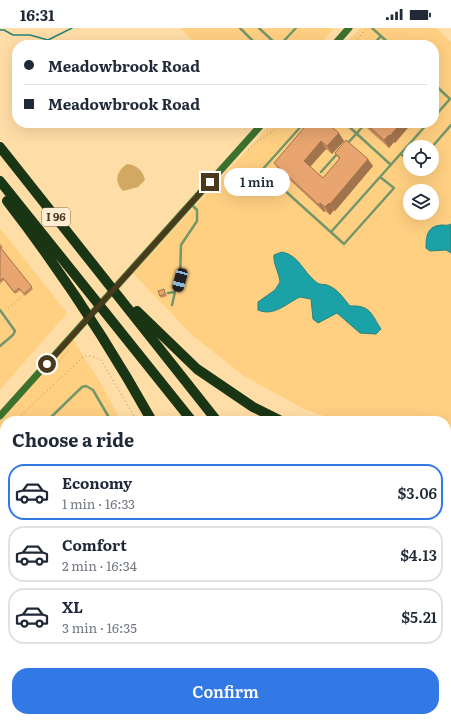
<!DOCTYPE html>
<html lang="en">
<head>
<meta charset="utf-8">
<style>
	body { margin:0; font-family:Literata,serif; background:#f2f2f3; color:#1f2937; height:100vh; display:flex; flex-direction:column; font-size:15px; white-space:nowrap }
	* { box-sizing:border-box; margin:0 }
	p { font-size:13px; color:#747a83 }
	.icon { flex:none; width:22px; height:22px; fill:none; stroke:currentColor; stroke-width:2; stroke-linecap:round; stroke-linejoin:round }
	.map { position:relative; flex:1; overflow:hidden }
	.drawer { position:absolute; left:0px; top:388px; width:451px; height:306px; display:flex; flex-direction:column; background:#fff; border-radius:16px 16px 0 0; box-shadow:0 4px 16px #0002 }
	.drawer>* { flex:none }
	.guide { position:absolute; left:12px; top:12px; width:427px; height:88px; border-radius:16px; box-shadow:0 4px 16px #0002; display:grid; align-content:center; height:88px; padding:0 12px; background:#fff }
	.controls { position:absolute; left:403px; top:112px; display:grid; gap:8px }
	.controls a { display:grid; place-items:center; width:36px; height:36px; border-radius:50%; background:#fff; box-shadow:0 4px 16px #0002; font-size:20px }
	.end { position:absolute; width:18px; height:18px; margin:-9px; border:5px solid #4a391c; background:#fff; box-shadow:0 0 0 2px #fff }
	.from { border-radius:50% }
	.bubble { position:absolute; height:28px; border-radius:14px; background:#fff; box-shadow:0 4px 16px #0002; font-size:13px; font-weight:600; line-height:28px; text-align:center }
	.car { position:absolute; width:12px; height:24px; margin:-12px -6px; border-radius:5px; box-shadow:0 0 3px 1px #0007; background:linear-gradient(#222 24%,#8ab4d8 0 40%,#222 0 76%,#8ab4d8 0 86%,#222 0) }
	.guide b { display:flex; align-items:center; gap:14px; height:38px; font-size:15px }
	.guide b+b { border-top:1px solid #e0e1e3 }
	.guide i { width:10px; height:10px; background:#1f2937 }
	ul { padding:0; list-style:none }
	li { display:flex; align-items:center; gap:12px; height:56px; margin:0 8px 6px; padding:0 4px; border:2px solid #e0e1e3; border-radius:16px }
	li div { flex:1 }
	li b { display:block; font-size:15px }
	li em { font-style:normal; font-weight:600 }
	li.on { border-color:#3279e6 }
	li>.icon { width:36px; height:36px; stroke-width:1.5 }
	h2 { padding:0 12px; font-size:18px; line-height:48px }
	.action { display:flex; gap:8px; margin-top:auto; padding:8px 12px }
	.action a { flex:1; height:46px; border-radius:16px; background:#3279e6; color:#fff; font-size:16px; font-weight:600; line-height:46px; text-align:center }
	.status { display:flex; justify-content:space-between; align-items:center; height:28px; padding:0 20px; background:#fff; direction:ltr }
	.status svg { height:11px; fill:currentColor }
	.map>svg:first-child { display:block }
	.built { fill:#ffd082; fill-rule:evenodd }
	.green { fill:#d3a862 }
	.water { fill:#1ba2a7; stroke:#29827d }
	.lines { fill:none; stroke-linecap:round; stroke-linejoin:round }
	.stream { stroke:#29827d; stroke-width:1.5 }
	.path { stroke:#a68c62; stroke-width:1; stroke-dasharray:1 3; stroke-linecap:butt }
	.lane { stroke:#74966b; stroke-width:2.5 }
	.street { stroke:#74966b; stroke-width:5.5 }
	.secondary { stroke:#3d712e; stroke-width:7 }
	.highway { stroke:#1a3513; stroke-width:10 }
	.wall { fill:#c88e60 }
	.shaded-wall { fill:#a2744e }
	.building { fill:#e8a570; stroke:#a2744e }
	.route { stroke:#4a391c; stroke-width:5 }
	.labels { text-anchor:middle; stroke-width:4; stroke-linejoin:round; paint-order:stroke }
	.shield { fill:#feedd2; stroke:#806f53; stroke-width:1 }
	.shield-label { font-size:11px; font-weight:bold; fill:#4a391c }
</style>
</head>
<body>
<div class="status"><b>16:31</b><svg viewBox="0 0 49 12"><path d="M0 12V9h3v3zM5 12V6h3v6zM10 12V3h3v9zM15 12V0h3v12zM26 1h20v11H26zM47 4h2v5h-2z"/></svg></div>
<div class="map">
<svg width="451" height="694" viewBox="0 0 451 694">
	<rect width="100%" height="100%" fill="#ffdda6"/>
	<path class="built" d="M180,0h154l-15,17h-121z
		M360,0h76l15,14v385l-5,5v-11h-107l-35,-12 -60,-33 -51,-40 -60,-63 139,-150h162v-78h-90zM410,119h22v22h-22zM410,163h22v22h-22z
		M0,200l67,85 -67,77z
		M73,311l28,45 20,37h-116v296h262l2,5h-269v-301z"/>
	<path class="green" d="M127,136c9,1 16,6 18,16l-7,7 -15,4c-10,-10 -6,-20 4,-27z
		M315,689h83l2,5h-83z"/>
	<path class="water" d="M451,196v29l-5,-3 -16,1 -4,-3c0,-12 1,-22 16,-23 4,0 5,1 9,-1z
		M282,224c17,3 21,20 34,30 3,3 7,2 11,3 11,4 16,13 23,21 21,-1 21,8 31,23l-5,5 -16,-1 -23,-20 -19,10 -5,-4 -2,-20 -11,-2c-13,6 -26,20 -42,13v-8l17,-12 5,-8c-1,-10 -7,-18 -6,-27z
		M47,689l4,5h-24v-5z
		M238,689h19l2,5h-26z"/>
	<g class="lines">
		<path class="stream" d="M0,2h4l9,5h17l18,5 24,-12
			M446,649l5,5
			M276,689l2,5"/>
		<path class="path" d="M352,17l15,-17
			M248,122c10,-11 24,-16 34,-27
			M8,280l16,-13
			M48,345l21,-23
			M15,393l69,-65h7l10,4 36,61
			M0,408l5,-5
			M270,689l2,5
			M76,694l6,-5"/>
		<path class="lane" d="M240,0l17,17
			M259,0l18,17
			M372,0l19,17
			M280,17l16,-17
			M373,17l8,-9
			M434,56l16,15
			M434,89l16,-18
			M304,95l-42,47 82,74 50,-56 -14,-11
			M345,95l46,42
			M347,116l19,-21
			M432,119l19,-22
			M401,126l9,8
			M321,144l17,-19
			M331,204l97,-109
			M168,265l7,-1
			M172,277l3,-13 5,-13 1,-34 16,-24v-11l-6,-6
			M0,282l15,21 -2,4 -13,11
			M47,393l35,-34 4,-1 7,4 18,31
			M0,439l5,-5
			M0,482l5,6"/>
		<path class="street" d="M0,512l5,5
			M0,636l5,5
			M55,689l4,5"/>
		<path class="secondary" d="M334,17l15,-17
			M0,388l263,-293"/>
		<path class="highway" d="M0,119l217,274
			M0,153l192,240
			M7,173c54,70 102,143 145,220
			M137,283l60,58 56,38 28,14
			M446,433h5
			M446,672l5,6
			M446,686l5,6
			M294,689l2,5
			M421,689l3,5"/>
	</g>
	<path class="wall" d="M308,95l36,18 -12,13 -6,-5 -16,18 13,11 16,-19 -4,-6 38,13 -38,45 -1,-1 -4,5 -5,-4 -1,1 -45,-42 -5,-7z
		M364,95h48l-17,20 -1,-1 -5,6 -21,-19z
		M0,216l3,3 -2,1 32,41 -8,7 -4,-6 -6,4 -11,-14 -4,4z
		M164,261l3,7 -6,2 -1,-2z
		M86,689h50l-6,5h-45z"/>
	<path class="shaded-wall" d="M401,95h11l-17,20 -5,-7z
		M339,105l5,8 -12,13 -5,-8z
		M389,107l5,7 -5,6 -5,-8z
		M321,113l5,8 -17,19 -5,-7z
		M368,131l5,7 -38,45 -5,-7z
		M320,175l5,8 -1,1 -5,-7z
		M329,175l5,7 -4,5 -5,-8z
		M5,581v12l-2,3 -3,-4v-6z"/>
	<path class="building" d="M308,95h19l12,10 -12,13 -6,-5 -17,20 19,17 17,-20 -5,-5 11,-13 22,19 -38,45 -1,-1 -4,4 -5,-4 -1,2 -45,-42z
		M365,95h36l-11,13 -1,-1 -5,5z
		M0,219l32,40 -8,7 -5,-6 -5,4 -11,-14 -3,3z
		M164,261l1,5 -5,2 -2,-5z
		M95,390l2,3h-8z
		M5,449v22l-5,-8v-4l2,-1 -2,-4v-2z
		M0,541l5,5v35l-5,5z
		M86,689h43l-5,5h-38l-2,-3z"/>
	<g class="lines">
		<path class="route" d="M47,336l163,-182"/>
	</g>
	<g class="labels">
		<rect class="shield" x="42" y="180" width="28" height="18" rx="3"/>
		<g class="shield-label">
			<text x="56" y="193">I 96</text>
		</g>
	</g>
</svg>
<div class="controls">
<a><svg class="icon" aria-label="locate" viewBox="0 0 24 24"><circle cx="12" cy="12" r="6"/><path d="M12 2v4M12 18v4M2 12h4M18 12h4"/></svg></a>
<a><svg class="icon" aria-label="layers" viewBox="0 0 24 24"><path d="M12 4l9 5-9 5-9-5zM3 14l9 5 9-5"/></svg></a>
</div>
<i class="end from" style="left:47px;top:336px"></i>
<i class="end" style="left:210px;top:154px"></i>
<div class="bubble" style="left:224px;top:140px;width:66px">1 min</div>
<i class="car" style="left:180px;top:252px;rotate:195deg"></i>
<div class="guide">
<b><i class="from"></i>Meadowbrook Road</b>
<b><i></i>Meadowbrook Road</b>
</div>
<section class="drawer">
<h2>Choose a ride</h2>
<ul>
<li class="on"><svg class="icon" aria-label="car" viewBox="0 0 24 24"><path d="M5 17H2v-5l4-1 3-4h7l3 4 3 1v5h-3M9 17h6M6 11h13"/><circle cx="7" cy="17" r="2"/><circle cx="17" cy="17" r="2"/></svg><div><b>Economy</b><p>1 min · 16:33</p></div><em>$3.06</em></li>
<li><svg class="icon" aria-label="car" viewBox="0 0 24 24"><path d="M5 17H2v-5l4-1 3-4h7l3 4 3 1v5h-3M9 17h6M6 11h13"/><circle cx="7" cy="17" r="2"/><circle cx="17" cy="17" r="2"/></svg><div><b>Comfort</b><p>2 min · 16:34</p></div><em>$4.13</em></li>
<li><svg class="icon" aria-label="car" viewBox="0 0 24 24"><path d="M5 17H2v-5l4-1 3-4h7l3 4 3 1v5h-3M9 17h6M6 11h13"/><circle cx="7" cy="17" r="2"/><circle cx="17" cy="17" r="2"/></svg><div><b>XL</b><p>3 min · 16:35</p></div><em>$5.21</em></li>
</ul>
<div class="action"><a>Confirm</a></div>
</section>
</div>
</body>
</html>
